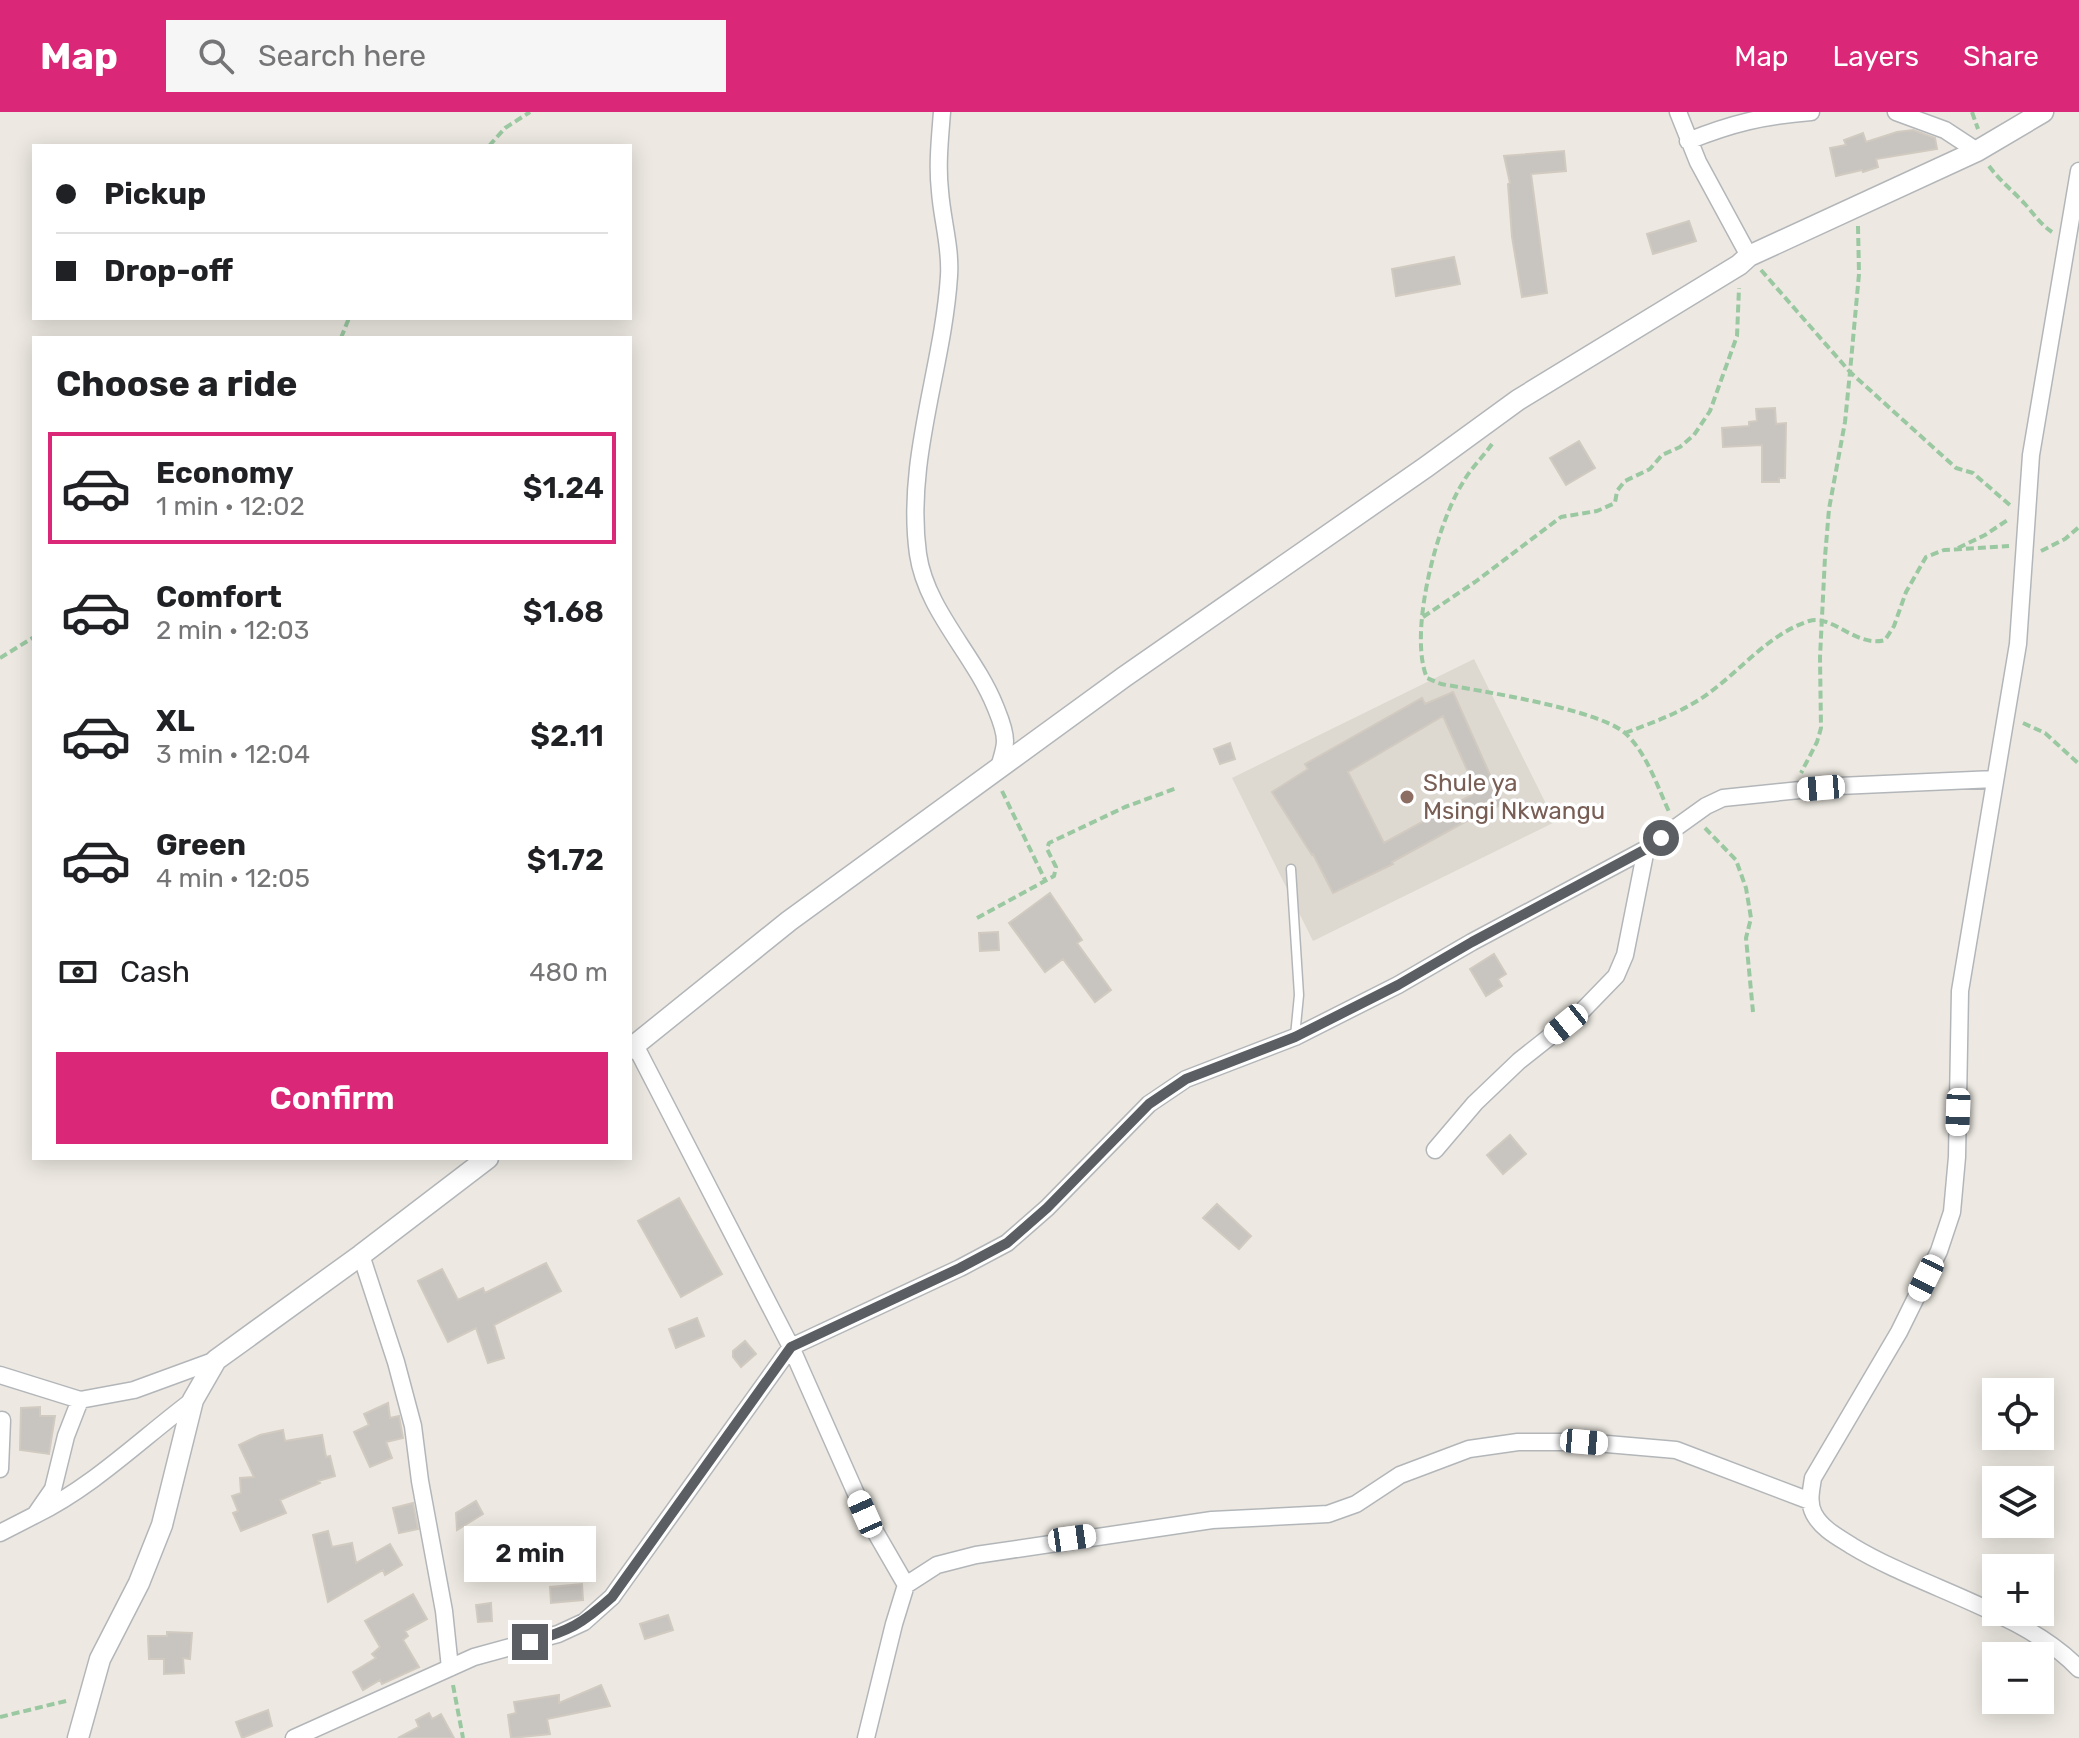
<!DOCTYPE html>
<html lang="en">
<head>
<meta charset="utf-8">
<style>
	body { margin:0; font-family:Rubik,sans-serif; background:#f6f6f6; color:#202124; height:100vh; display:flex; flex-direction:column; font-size:30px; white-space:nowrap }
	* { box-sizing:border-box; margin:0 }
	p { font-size:26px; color:#757577 }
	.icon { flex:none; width:44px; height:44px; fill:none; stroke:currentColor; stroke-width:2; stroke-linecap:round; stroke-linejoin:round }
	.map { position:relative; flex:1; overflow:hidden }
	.panel { position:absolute; left:32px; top:224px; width:600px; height:824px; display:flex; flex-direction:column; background:#fff; border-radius:0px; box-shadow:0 4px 20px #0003 }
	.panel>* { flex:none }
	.hud { position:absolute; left:32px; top:32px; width:600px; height:176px; border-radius:0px; box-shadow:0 4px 20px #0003; display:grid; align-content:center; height:176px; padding:0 24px; background:#fff }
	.buttons { position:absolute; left:1982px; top:1266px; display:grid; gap:16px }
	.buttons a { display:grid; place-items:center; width:72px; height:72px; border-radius:0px; background:#fff; box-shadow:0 4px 20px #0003; font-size:40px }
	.end { position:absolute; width:36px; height:36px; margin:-18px; border:10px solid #5b5f63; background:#fff; box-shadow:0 0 0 4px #fff }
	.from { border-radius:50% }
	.bubble { position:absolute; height:56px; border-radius:0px; background:#fff; box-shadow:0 4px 20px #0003; font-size:26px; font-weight:600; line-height:56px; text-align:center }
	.car { position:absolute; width:24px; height:48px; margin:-24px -12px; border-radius:10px; box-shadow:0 0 6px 2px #0007; background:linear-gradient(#fff 24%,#345 0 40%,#fff 0 76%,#345 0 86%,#fff 0) }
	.hud b { display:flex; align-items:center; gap:28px; height:76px; font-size:30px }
	.hud b+b { border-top:2px solid #e0e0e0 }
	.hud i { width:20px; height:20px; background:#202124 }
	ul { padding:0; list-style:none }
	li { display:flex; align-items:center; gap:24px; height:112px; margin:0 16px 12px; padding:0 8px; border:4px solid transparent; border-radius:0px }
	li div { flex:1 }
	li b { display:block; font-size:30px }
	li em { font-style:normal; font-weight:600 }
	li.on { border-color:#db2777 }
	li>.icon { width:72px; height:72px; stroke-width:1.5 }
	h2 { padding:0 24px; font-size:36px; line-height:96px }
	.pay { display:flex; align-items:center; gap:20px; height:88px; padding:0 24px; font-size:30px }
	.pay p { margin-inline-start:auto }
	.primary-button { display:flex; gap:16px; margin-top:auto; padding:16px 24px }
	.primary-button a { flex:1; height:92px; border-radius:0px; background:#db2777; color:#fff; font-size:32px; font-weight:600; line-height:92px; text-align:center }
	header { display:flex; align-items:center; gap:48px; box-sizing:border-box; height:112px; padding:0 40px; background:#db2777; color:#fff }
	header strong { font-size:38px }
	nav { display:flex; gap:44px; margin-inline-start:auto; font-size:28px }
	.search { width:560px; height:72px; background:#f6f6f6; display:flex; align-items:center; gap:20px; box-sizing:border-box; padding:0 28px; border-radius:0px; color:#757577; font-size:30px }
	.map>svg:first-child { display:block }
	.education { fill:#ddd8d0 }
	.building { fill:#c8c4bf; stroke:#d1cac1; stroke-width:2; fill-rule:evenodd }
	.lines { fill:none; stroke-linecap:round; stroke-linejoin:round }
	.service-casing { stroke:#b3b6b9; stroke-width:11 }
	.minor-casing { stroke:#b3b6b9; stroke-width:19 }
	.tertiary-casing { stroke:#b3b6b9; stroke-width:23 }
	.path { stroke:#9ac8a1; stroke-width:4; stroke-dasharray:8 4; stroke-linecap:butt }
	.service { stroke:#fff; stroke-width:8 }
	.minor { stroke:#fff; stroke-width:16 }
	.tertiary { stroke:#fff; stroke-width:20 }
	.route { stroke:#5b5f63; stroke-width:10 }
	.education-dot { fill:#8d6e63; stroke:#fff; stroke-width:3 }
	.labels { text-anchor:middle; stroke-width:7; stroke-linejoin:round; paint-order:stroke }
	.education-label { font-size:24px; fill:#785e54; stroke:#fff; text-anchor:start }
</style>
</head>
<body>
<header>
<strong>Map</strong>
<div class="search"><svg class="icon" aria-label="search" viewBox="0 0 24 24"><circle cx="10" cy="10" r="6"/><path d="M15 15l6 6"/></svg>Search here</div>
<nav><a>Map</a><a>Layers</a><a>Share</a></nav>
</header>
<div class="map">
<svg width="2079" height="1626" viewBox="0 0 2079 1626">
	<rect width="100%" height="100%" fill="#ede9e2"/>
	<path class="education" d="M1474,547l81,163 -242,119 -81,-163z"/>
	<path class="building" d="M1913,18l22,8 2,11 -61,10 2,8 -15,5 -1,-2 -26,6 -6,-28 16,-3 -2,-5 19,-7 3,9 31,-10z
		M1564,39l2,20 -35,3 16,119 -25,4 -10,-60 -4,-53 2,-1 -6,-27z
		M1689,109l7,20 -43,13 -6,-20z
		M1454,145l6,27 -64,12 -4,-27z
		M1775,296l1,16 10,-1 -1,55h-6v4h-17v-37l-39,2 -1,-19 27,-2v-4l8,-1 -1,-12z
		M1579,329l16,27 -29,17 -16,-27z
		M1453,580l50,112 -31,14 -80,44 1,2 -60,29 -20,-39 -1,1 -40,-63 36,-23 -3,-5 117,-66 3,6zM1443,604l34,76 -93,51 -36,-71z
		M1230,631l5,16 -15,5 -6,-15z
		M1050,781l32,47 -5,3 34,47 -16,12 -32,-43 -18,13 -36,-49z
		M998,820l1,18 -19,1 -1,-18z
		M1494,842l12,20 -8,5 4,7 -16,10 -16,-27z
		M1510,1023l16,19 -23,20 -16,-19z
		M679,1086l43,76 -41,23 -43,-76z
		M1217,1092l34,32 -12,13 -36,-31z
		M546,1151l15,28 -67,34 10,33 -16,5 -12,-35 -28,14 -30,-61 24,-12 16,31 25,-12 2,5z
		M697,1206l7,18 -28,12 -7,-19z
		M745,1229l11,13 -15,13 -8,-10v-6z
		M388,1291l2,15 9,-2 4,22 -17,4 6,16 -22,9 -16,-35 15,-7 -5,-11z
		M40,1295v9h15l-6,38 -29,-4 1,-42z
		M283,1318l2,11 37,-6 4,22 4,-1 5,20 -17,5 2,2 -40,17 6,13 -45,18 -8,-18 5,-2 -6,-15 9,-3 -1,-15 14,-1 -15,-32 21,-10z
		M476,1389l7,13 -26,16 -1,-17z
		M413,1391l5,26 -19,4 -6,-25z
		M328,1419l4,16 20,-4 4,20 34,-19 12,21 -17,10 -2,-5 -55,32 -15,-67z
		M582,1472l1,16 -32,3 -1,-16z
		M413,1482l14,25 -22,12 3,5 -5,4 16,27 -37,17 -2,-4 -17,10 -10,-18 23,-14 -4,-4 8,-7 -15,-26z
		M491,1491l1,18 -14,1 -2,-17z
		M668,1503l5,15 -28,9 -5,-15z
		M167,1520l25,1 -2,26 -7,-1 1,15 -20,1v-15h-15l-1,-23h19z
		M601,1573l9,21 -63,13 3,15 -39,4 -3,-23 8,-2 -2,-11 45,-7v8z
		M268,1598l4,16 -30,12 -6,-16z
		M429,1601l3,6 9,-5 13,24h-56l21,-11 -3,-7z"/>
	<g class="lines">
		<defs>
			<path id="service" d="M1291,757l8,126 -4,41"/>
			<path id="minor" d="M942,0c-2,26 -5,53 -2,79 2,29 11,56 9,85 -6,93 -44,184 -31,278 8,56 56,100 77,152 4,10 10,23 10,35 0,7 -3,16 -5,23
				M1678,0l20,50 51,94
				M1896,0l49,18 32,21
				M1688,29c45,-18 75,-25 123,-29
				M2079,59l-48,284 -13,189 -58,347 -3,166 -5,55 -13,39 -40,81 -86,146c-2,13 -5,25 1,36 8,15 24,23 38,32 67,41 175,67 227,123
				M635,933l156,302 74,167 41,71 -12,39 -28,114
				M1435,1038l40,-47 44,-42 62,-49 35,-36 9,-21 21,-106 60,-43 17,-8 116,-12 156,-7
				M361,1143l35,107 17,64 7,55 24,130 6,57
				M0,1263l80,25 54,-10 82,-30
				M0,1357l2,-49
				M35,1403c59,-29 106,-76 158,-115
				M0,1421l35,-18 18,-26 13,-53 14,-36
				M906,1473l31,-20 39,-10 236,-35 116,-6 28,-10 44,-29 69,-26 49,-7h66l92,8 134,51
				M294,1626l180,-81 84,-23 26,-12 28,-25 179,-250 169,-79 47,-25 40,-35 102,-104 37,-25 109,-42 103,-52 74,-43 174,-93"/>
			<path id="tertiary" d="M630,937l159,-128 335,-244 302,-210 92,-67 221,-135 10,-9 228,-105 66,-39
				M78,1626l22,-79 39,-76 23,-58 31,-125 23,-40 145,-105 127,-97"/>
		</defs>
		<use href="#service" class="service-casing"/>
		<use href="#minor" class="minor-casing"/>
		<use href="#tertiary" class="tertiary-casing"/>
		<path class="path" d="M1972,0l6,17
			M489,34l16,-18 25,-16
			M1989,54c11,15 24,25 36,38 9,10 15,20 27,28
			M1858,114l1,48 -9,98 106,96 17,5 39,34
			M1761,158l89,102 -5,50 -16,87 -4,48 -5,100 1,71 -4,14 -16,31
			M341,226l8,-20
			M1492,332c-9,13 -22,25 -30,40 -25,40 -54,149 -35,194l14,6c40,7 156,25 184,49 22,20 33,55 45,81
			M1958,436l27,-13 24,-16
			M2041,439l24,-12 14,-12
			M1423,505l52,-35 86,-65 36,-6 18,-8 2,-12 8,-10 25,-12 12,-14 18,-8 14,-12 16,-24 27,-75 2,-48
			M0,546l34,-21
			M2023,611l22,10 34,31
			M1625,621c29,-11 58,-21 84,-40 33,-24 60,-59 100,-72 24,-7 47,27 76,19l9,-14 12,-34 20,-35 18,-7 65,-4
			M1002,679l44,91
			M1705,716l31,32 10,28 5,30 -5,20 7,74
			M977,806l77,-42 2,-9 -9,-18 2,-6 76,-36 52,-19
			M453,1573l10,53
			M0,1605l70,-17"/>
		<use href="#service" class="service"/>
		<use href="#minor" class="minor"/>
		<use href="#tertiary" class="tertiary"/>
	</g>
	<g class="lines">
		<path class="route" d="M530,1530c39,-11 52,-18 82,-45l179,-250 169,-79 47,-25 40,-35 102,-104 37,-25 109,-42 103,-52 74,-43 174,-93 15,-11"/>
	</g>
	<circle class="education-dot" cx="1407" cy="685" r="8"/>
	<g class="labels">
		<g class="education-label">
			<text x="1423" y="679">Shule ya<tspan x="1423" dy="28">Msingi Nkwangu</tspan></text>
		</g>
	</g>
</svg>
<div class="buttons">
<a><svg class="icon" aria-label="locate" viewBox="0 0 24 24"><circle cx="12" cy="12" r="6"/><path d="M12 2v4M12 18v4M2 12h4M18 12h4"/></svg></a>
<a><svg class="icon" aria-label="layers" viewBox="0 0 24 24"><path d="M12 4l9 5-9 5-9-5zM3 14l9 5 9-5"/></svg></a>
<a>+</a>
<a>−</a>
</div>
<i class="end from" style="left:1661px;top:726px"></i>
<i class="end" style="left:530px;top:1530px"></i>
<div class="bubble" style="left:464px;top:1414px;width:132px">2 min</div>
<i class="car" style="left:1821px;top:676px;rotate:265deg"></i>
<i class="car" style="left:1566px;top:912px;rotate:231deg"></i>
<i class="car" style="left:1958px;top:1000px;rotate:182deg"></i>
<i class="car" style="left:1926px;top:1166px;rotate:206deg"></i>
<i class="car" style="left:1584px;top:1330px;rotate:95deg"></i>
<i class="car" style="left:865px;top:1402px;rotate:336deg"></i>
<i class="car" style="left:1072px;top:1426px;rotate:82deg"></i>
<div class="hud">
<b><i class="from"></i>Pickup</b>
<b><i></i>Drop-off</b>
</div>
<section class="panel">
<h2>Choose a ride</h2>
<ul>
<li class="on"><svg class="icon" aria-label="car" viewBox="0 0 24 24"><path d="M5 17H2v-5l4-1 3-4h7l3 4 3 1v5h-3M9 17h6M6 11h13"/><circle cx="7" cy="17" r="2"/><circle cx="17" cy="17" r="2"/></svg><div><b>Economy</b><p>1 min · 12:02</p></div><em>$1.24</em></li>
<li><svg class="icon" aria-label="car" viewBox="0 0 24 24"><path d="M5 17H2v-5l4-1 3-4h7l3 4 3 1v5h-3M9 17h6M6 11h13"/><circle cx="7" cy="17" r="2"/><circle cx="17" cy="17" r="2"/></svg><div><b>Comfort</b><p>2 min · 12:03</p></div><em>$1.68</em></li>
<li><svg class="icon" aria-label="car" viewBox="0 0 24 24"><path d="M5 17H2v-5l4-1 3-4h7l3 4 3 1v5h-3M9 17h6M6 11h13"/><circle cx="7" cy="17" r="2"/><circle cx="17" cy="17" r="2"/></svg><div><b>XL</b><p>3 min · 12:04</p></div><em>$2.11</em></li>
<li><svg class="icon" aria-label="car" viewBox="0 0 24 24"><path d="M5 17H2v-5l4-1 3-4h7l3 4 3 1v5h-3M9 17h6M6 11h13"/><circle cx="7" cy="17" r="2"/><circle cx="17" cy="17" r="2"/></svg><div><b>Green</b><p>4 min · 12:05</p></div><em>$1.72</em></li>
</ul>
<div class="pay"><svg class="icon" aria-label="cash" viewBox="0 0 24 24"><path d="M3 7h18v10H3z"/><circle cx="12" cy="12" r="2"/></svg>Cash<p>480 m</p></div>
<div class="primary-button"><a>Confirm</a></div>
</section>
</div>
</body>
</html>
